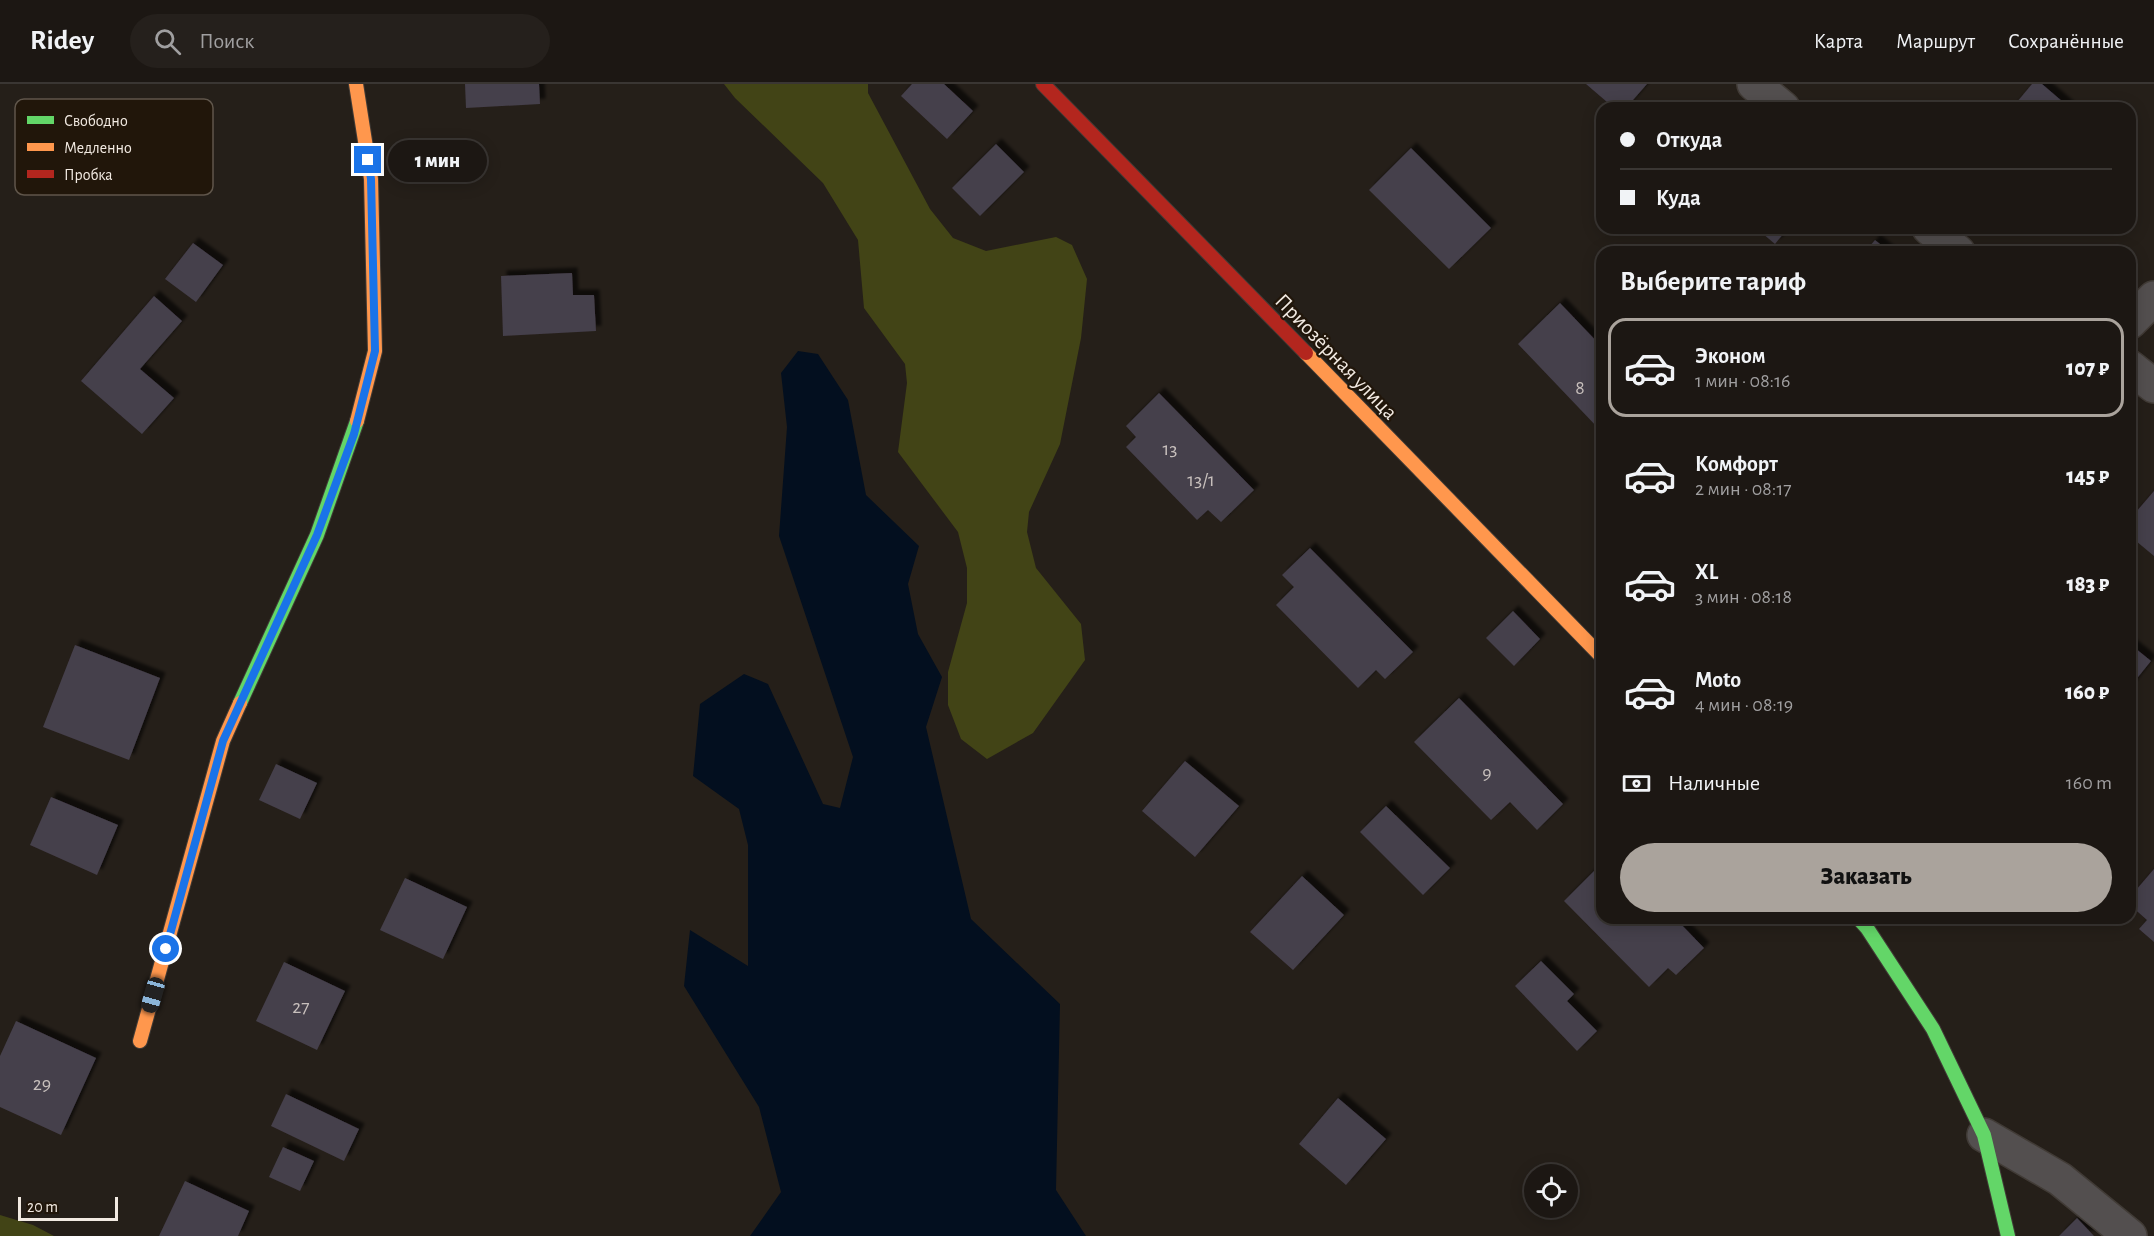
<!DOCTYPE html>
<html lang="ru">
<head>
<meta charset="utf-8">
<style>
	body { margin:0; font-family:"Alegreya Sans",sans-serif; background:#25201c; color:#f1f3f6; height:100vh; display:flex; flex-direction:column; font-size:22px; white-space:nowrap }
	* { box-sizing:border-box; margin:0 }
	p { font-size:20px; color:#a09fa0 }
	.icon { flex:none; width:33px; height:33px; fill:none; stroke:currentColor; stroke-width:2; stroke-linecap:round; stroke-linejoin:round }
	.map { position:relative; flex:1; overflow:hidden }
	.details { position:absolute; left:1596px; top:162px; width:540px; height:678px; display:flex; flex-direction:column; background:#1c1713; border-radius:18px; box-shadow:0 3px 15px #0003,0 0 0 2px #3a3633 }
	.details>* { flex:none }
	.guide { position:absolute; left:1596px; top:18px; width:540px; height:132px; border-radius:18px; box-shadow:0 3px 15px #0003,0 0 0 2px #3a3633; display:grid; align-content:center; height:132px; padding:0 24px; background:#1c1713 }
	.tools { position:absolute; left:1524px; top:1080px; display:grid; gap:12px }
	.tools a { display:grid; place-items:center; width:54px; height:54px; border-radius:50%; background:#1c1713; box-shadow:0 3px 15px #0003,0 0 0 2px #3a3633; font-size:30px }
	.scale { position:absolute; left:18px; bottom:15px; width:100px; box-sizing:border-box; padding-left:6px; border:3px solid #f2eae2; border-top:0; font-size:16px; line-height:21px; white-space:nowrap; color:#f2eae2; -webkit-text-stroke:4px #21160a; paint-order:stroke }
	.end { position:absolute; width:27px; height:27px; margin:-14px; border:8px solid #1a73e8; background:#fff; box-shadow:0 0 0 3px #fff }
	.from { border-radius:50% }
	.bubble { position:absolute; height:42px; border-radius:21px; background:#1c1713; box-shadow:0 3px 15px #0003,0 0 0 2px #3a3633; font-size:20px; font-weight:800; line-height:42px; text-align:center }
	.car { position:absolute; width:18px; height:36px; margin:-18px -9px; border-radius:8px; box-shadow:0 0 4px 2px #0007; background:linear-gradient(#222 24%,#8ab4d8 0 40%,#222 0 76%,#8ab4d8 0 86%,#222 0) }
	.guide b { display:flex; align-items:center; gap:21px; height:57px; font-size:22px }
	.guide b+b { border-top:2px solid #3a3633 }
	.guide i { width:15px; height:15px; background:#f1f3f6 }
	ul { padding:0; list-style:none }
	li { display:flex; align-items:center; gap:18px; height:99px; margin:0 12px 9px; padding:0 12px; border:3px solid transparent; border-radius:18px }
	li div { flex:1 }
	li b { display:block; font-size:22px }
	li em { font-style:normal; font-weight:800 }
	li.selected { border-color:#aaa39c }
	li>.icon { width:54px; height:54px; stroke-width:1.5 }
	h2 { padding:0 24px; font-size:27px; line-height:72px }
	.pay { display:flex; align-items:center; gap:15px; height:66px; padding:0 24px; font-size:22px }
	.pay p { margin-inline-start:auto }
	.cta { display:flex; gap:12px; margin-top:auto; padding:12px 24px }
	.cta a { flex:1; height:69px; border-radius:36px; background:#aaa39c; color:#111; font-size:24px; font-weight:800; line-height:69px; text-align:center }
	header { display:flex; align-items:center; gap:36px; box-sizing:border-box; height:84px; padding:0 30px; background:#1c1713; border-bottom:2px solid #3a3633 }
	header strong { font-size:28px }
	nav { display:flex; gap:33px; margin-inline-start:auto; font-size:21px }
	.search { width:420px; height:54px; background:#25201c; display:flex; align-items:center; gap:15px; box-sizing:border-box; padding:0 21px; border-radius:33px; color:#a09fa0; font-size:22px }
	.map>svg:first-child { display:block }
	.forest { fill:#424416 }
	.water { fill:#030f1f }
	.building { fill:#453f4b; filter:url(#shadow) }
	.lines { fill:none; stroke-linecap:round; stroke-linejoin:round }
	.street-casing { stroke:#413b36; stroke-width:36 }
	.fast-casing { stroke:#413b36; stroke-width:16 }
	.slow-casing { stroke:#413b36; stroke-width:16 }
	.jam-casing { stroke:#413b36; stroke-width:16 }
	.street { stroke:#534f4f; stroke-width:33 }
	.fast { stroke:#63d668; stroke-width:14 }
	.slow { stroke:#ff974d; stroke-width:14 }
	.jam { stroke:#b3261e; stroke-width:14 }
	.route { stroke:#1a73e8; stroke-width:8 }
	.labels { text-anchor:middle; stroke-width:4.5; stroke-linejoin:round; paint-order:stroke }
	.number-label { font-size:20px; fill:#c7bfbc }
	.street-label { font-size:22px; fill:#f2eae2; stroke:#21160a }
	.key { fill:#21160a; stroke:#60564b; stroke-width:1.5 }
	.key-label { font-size:16px; fill:#f2eae2 }
</style>
</head>
<body>
<header>
<strong>Ridey</strong>
<div class="search"><svg class="icon" aria-label="search" viewBox="0 0 24 24"><circle cx="10" cy="10" r="6"/><path d="M15 15l6 6"/></svg>Поиск</div>
<nav><a>Карта</a><a>Маршрут</a><a>Сохранённые</a></nav>
</header>
<div class="map">
<svg width="2154" height="1152" viewBox="0 0 2154 1152">
	<defs>
		<filter id="shadow"><feDropShadow dx="5.5" dy="-5.5" stdDeviation="1.5" flood-color="#0009"/></filter>
	</defs>
	<rect width="100%" height="100%" fill="#251f19"/>
	<path class="forest" d="M724,0h144v9l62,116 23,29 33,13 70,-14 16,8 15,34 -6,59 -21,106 -31,68 -2,20 9,36 45,56 4,36 -52,73 -46,26 -26,-20 -13,-34v-33l19,-69v-35l-9,-36 -60,-80 9,-69 -2,-19 -41,-56 -6,-68 -35,-57 -88,-85z
		M0,1131l33,10 21,11h-54z"/>
	<path class="water" d="M798,267l20,3 30,46 18,95 53,51 -11,38 10,50 24,43 -16,50 45,192 89,85 -4,186 30,46h-336l31,-44 -22,-85 -75,-121 6,-56 58,36v-121l-9,-36 -46,-33 7,-72 44,-30 24,10 55,120 17,4 13,-51 -74,-221 8,-109 -6,-54z"/>
	<path class="building" d="M465,0h74l1,20 -74,4z
		M912,0h32l29,27 -26,28 -46,-43z
		M1586,0h61l-21,24h-12z
		M2032,0h10l28,24h-58z
		M996,60l28,28 -44,44 -28,-28z
		M1411,64l80,80 -42,41 -80,-79z
		M1756,144h32l-13,16z
		M1875,156l15,12h-25z
		M193,159l30,22 -27,37 -31,-23z
		M572,189l1,22h21l2,36 -93,5 -2,-60z
		M154,212l28,25 -42,48 34,29 -32,36 -61,-53z
		M1560,219l42,44v79l-3,3 -81,-85z
		M1159,309l95,97 -33,32 -13,-12 -11,10 -71,-73 10,-10 -10,-11z
		M2154,407v65l-24,-20v-17z
		M1310,464l103,104 -28,27 -9,-9 -18,18 -82,-83 18,-18 -12,-12z
		M1513,527l27,28 -26,27 -28,-28z
		M2130,560l21,17 -21,26z
		M75,561l85,33 -31,82 -86,-33z
		M1459,614l104,106 -26,26 -27,-28 -19,18 -77,-78z
		M1185,677l54,45 -44,51 -53,-46z
		M276,680l41,19 -17,36 -41,-19z
		M51,713l67,28 -21,50 -67,-30z
		M1386,722l64,62 -27,27 -63,-63z
		M1602,779v55h73l29,30 -28,27 -8,-7 -19,19 -85,-86z
		M2154,785v73l-15,-13 8,-9 -17,-15v-8z
		M1302,792l42,39 -51,55 -43,-38z
		M405,794l62,29 -24,52 -63,-29z
		M1541,877l33,33 -7,7 30,30 -20,20 -62,-65z
		M284,878l61,29 -28,59 -61,-29z
		M16,937l80,37 -35,77 -61,-28v-51z
		M286,1010l73,35 -15,32 -73,-35z
		M1338,1014l48,41 -40,46 -47,-41z
		M283,1063l31,14 -14,30 -31,-14z
		M185,1097l64,30 -11,25h-79z
		M2077,1134l17,18h-35z"/>
	<g class="lines">
		<defs>
			<path id="street" d="M1754,0l29,24
				M1929,144l29,24
				M2130,238l24,-24
				M2130,283l24,19
				M1984,1051l76,44 70,57"/>
			<path id="fast" d="M240,619l77,-168 40,-114
				M1858,834l9,10 66,101 51,106 24,101"/>
			<path id="slow" d="M356,0l15,95 4,172 -18,70
				M1306,269l296,304
				M140,957l83,-300 17,-38"/>
			<path id="jam" d="M1043,0l263,269"/>
		</defs>
		<use href="#street" class="street-casing"/>
		<use href="#fast" class="fast-casing"/>
		<use href="#slow" class="slow-casing"/>
		<use href="#jam" class="jam-casing"/>
		<use href="#street" class="street"/>
		<use href="#fast" class="fast"/>
		<use href="#slow" class="slow"/>
		<use href="#jam" class="jam"/>
	</g>
	<g class="lines">
		<path class="route" d="M166,865l57,-208 94,-206 37,-101 21,-83 -4,-172 -3,-19"/>
	</g>
	<g class="labels">
		<g class="number-label">
			<text x="1580" y="310">8</text>
			<text x="1170" y="371">13</text>
			<text x="1201" y="402">13/1</text>
			<text x="1487" y="695">9</text>
			<text x="301" y="929">27</text>
			<text x="42" y="1006">29</text>
		</g>
		<g class="street-label">
			<text transform="translate(1337 272) rotate(46)" y="8">Приозёрная улица</text>
		</g>
	</g>
	<rect x="15" y="15" width="198" height="96" rx="9" class="key"/>
	<rect x="27" y="32" width="27" height="8" fill="#63d668"/>
	<rect x="27" y="59" width="27" height="8" fill="#ff974d"/>
	<rect x="27" y="86" width="27" height="8" fill="#b3261e"/>
	<g class="key-label">
		<text x="64" y="42">Свободно</text>
		<text x="64" y="69">Медленно</text>
		<text x="64" y="96">Пробка</text>
	</g>
</svg>
<div class="tools">
<a><svg class="icon" aria-label="locate" viewBox="0 0 24 24"><circle cx="12" cy="12" r="6"/><path d="M12 2v4M12 18v4M2 12h4M18 12h4"/></svg></a>
</div>
<div class="scale">20 m</div>
<i class="end from" style="left:166px;top:865px"></i>
<i class="end" style="left:368px;top:76px"></i>
<div class="bubble" style="left:388px;top:56px;width:99px">1 мин</div>
<i class="car" style="left:153px;top:911px;rotate:196deg"></i>
<div class="guide">
<b><i class="from"></i>Откуда</b>
<b><i></i>Куда</b>
</div>
<section class="details">
<h2>Выберите тариф</h2>
<ul>
<li class="selected"><svg class="icon" aria-label="car" viewBox="0 0 24 24"><path d="M5 17H2v-5l4-1 3-4h7l3 4 3 1v5h-3M9 17h6M6 11h13"/><circle cx="7" cy="17" r="2"/><circle cx="17" cy="17" r="2"/></svg><div><b>Эконом</b><p>1 мин · 08:16</p></div><em>107 ₽</em></li>
<li><svg class="icon" aria-label="car" viewBox="0 0 24 24"><path d="M5 17H2v-5l4-1 3-4h7l3 4 3 1v5h-3M9 17h6M6 11h13"/><circle cx="7" cy="17" r="2"/><circle cx="17" cy="17" r="2"/></svg><div><b>Комфорт</b><p>2 мин · 08:17</p></div><em>145 ₽</em></li>
<li><svg class="icon" aria-label="car" viewBox="0 0 24 24"><path d="M5 17H2v-5l4-1 3-4h7l3 4 3 1v5h-3M9 17h6M6 11h13"/><circle cx="7" cy="17" r="2"/><circle cx="17" cy="17" r="2"/></svg><div><b>XL</b><p>3 мин · 08:18</p></div><em>183 ₽</em></li>
<li><svg class="icon" aria-label="car" viewBox="0 0 24 24"><path d="M5 17H2v-5l4-1 3-4h7l3 4 3 1v5h-3M9 17h6M6 11h13"/><circle cx="7" cy="17" r="2"/><circle cx="17" cy="17" r="2"/></svg><div><b>Moto</b><p>4 мин · 08:19</p></div><em>160 ₽</em></li>
</ul>
<div class="pay"><svg class="icon" aria-label="cash" viewBox="0 0 24 24"><path d="M3 7h18v10H3z"/><circle cx="12" cy="12" r="2"/></svg>Наличные<p>160 m</p></div>
<div class="cta"><a>Заказать</a></div>
</section>
</div>
</body>
</html>
